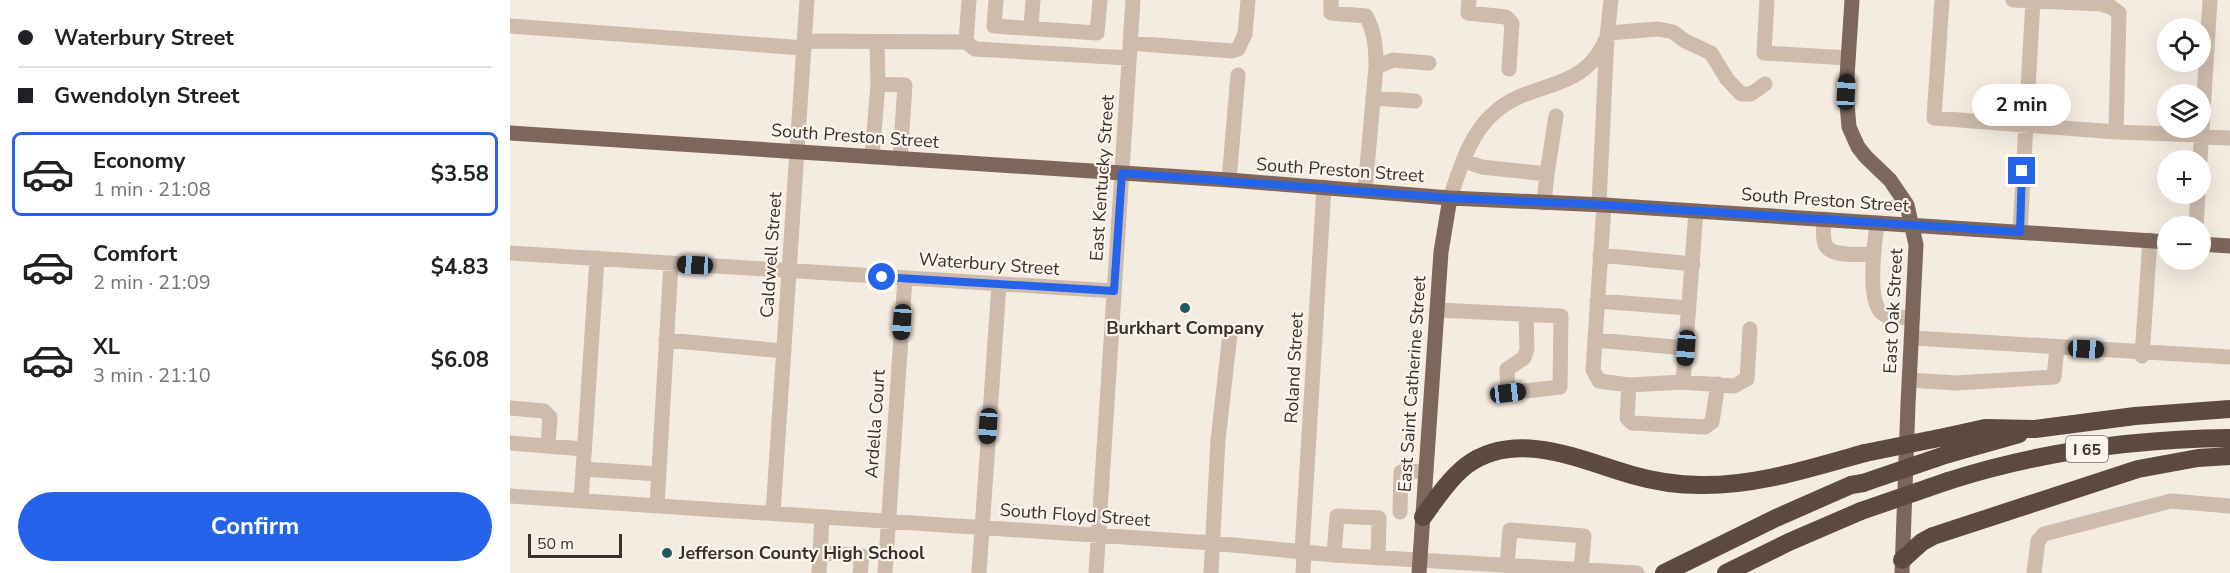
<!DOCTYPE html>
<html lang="en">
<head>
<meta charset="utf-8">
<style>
	body { margin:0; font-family:"Nunito Sans",sans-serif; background:#f2f2f2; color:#202124; height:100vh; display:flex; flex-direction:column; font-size:22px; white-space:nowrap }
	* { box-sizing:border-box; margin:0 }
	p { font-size:20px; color:#757577 }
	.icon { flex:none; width:33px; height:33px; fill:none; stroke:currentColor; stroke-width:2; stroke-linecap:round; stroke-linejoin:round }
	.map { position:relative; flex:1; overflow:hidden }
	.panel { display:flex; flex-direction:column; background:#fff; width:510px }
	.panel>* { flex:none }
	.top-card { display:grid; align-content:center; height:132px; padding:0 18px; background:#fff }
	.buttons { position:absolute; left:1647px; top:18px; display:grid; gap:12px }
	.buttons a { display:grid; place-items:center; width:54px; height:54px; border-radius:50%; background:#fff; box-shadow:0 6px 24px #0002; font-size:30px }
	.scale { position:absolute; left:18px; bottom:15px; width:94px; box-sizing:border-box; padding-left:6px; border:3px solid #3b302b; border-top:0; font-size:16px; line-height:21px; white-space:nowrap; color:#3b302b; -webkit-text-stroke:4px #fbf5ee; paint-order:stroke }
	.end { position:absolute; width:27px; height:27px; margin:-14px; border:8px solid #2563eb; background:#fff; box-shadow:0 0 0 3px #fff }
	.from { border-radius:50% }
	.bubble { position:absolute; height:42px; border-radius:21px; background:#fff; box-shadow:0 6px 24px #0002; font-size:20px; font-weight:700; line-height:42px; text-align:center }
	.car { position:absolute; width:18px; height:36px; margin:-18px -9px; border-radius:8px; box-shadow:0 0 4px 2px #0007; background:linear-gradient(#222 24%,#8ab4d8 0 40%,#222 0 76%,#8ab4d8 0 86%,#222 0) }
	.top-card b { display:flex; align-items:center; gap:21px; height:57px; font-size:22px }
	.top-card b+b { border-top:2px solid #e0e0e0 }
	.top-card i { width:15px; height:15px; background:#202124 }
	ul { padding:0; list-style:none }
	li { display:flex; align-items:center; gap:18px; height:84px; margin:0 12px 9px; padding:0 6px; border:3px solid transparent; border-radius:9px }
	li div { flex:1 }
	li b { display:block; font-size:22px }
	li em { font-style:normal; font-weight:700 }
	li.current { border-color:#2563eb }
	li>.icon { width:54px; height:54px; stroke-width:1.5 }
	.primary-button { display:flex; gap:12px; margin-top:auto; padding:12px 18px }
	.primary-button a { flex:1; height:69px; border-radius:36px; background:#2563eb; color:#fff; font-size:24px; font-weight:700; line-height:69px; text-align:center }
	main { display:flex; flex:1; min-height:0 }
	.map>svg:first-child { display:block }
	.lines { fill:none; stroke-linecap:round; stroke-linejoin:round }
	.minor { stroke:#cdbbac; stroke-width:15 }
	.major { stroke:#7d675c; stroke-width:15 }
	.highway { stroke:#5c4a42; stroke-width:18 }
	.highway-bridge { stroke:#5c4a42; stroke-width:18 }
	.route { stroke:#2563eb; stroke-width:8 }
	.poi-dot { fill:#1f5a5e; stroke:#fbf5ee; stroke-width:2 }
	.labels { text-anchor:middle; stroke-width:4.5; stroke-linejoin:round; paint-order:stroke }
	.shield { fill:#fbf5ee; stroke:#756b66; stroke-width:1.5 }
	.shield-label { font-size:16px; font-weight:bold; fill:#3b302b }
	.street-label { font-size:18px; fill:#3b302b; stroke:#fbf5ee }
	.poi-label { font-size:18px; font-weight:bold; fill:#3b302b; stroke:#fbf5ee }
</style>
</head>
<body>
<main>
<section class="panel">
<div class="top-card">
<b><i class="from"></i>Waterbury Street</b>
<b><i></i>Gwendolyn Street</b>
</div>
<ul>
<li class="current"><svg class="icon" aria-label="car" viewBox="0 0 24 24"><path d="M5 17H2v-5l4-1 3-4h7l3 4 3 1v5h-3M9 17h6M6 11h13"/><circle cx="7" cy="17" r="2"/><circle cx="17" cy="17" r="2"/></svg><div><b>Economy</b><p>1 min · 21:08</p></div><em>$3.58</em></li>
<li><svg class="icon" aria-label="car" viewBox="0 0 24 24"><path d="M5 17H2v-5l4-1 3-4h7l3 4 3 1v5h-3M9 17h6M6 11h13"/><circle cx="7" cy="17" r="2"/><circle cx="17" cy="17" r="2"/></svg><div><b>Comfort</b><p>2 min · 21:09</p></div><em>$4.83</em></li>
<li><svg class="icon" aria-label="car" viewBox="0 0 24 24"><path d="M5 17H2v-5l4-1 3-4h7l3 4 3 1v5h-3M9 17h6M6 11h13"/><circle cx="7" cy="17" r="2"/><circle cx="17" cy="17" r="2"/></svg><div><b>XL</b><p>3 min · 21:10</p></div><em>$6.08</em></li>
</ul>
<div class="primary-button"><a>Confirm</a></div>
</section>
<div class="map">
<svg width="1720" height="573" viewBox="0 0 1720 573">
	<rect width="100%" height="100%" fill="#f4ebe1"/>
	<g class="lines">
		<path class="minor" d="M486,0l-2,26 103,7 3,-33
			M821,0v13l35,3c9,16 10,33 10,51
			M959,0l-1,13 38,4 6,6 -3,46
			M1257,0l-3,53 84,5
			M1432,0l-8,118 182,14 86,3
			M1503,0l88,4 10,3 8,6 -3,119
			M0,26l294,22
			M521,28l2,-28
			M1098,33l50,-4 15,3 12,9 26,12 16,26 14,15h10l14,-10
			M294,41l162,1 9,7 154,9
			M367,42l1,42
			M456,42l3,-42
			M620,43l102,8 6,-2 7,-15 3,-34
			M863,98l42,3
			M1692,137l28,1
			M362,157l6,-73 27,1 -5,74
			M1690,160l10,-160
			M954,161l18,6 65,7 -3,29
			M1037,174l9,-58
			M719,180l9,-105
			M855,190l11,-123 17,-7 36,3
			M940,198c10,-30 20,-65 45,-86 39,-34 88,-17 112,-75
			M1089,204l8,-167 4,-37
			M1094,205l-11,165 6,11 30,4 -2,33 5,5 73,4 7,-5 6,-38
			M1186,211l-13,171 51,4 13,-7 3,-50
			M1314,219c0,8 -2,17 1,25 5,14 36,10 49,10
			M1367,223c-2,18 -12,83 8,92 7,3 20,2 28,3
			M1686,226l2,-32
			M1510,232l13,-232
			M0,253l604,38
			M1090,255l93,9
			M1087,301l92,7
			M927,310l124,6 -1,71 -52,6 -1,-24 17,-11 3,-9 -1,-35
			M1403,338l317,19
			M156,340l118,11
			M1085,340l91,8
			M1632,356l8,-116
			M1399,380l47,3 98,-6 3,-30
			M1119,385l54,-3
			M0,408l34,3 6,6 -2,29
			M0,443l74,6
			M73,469l76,5
			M0,496l703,47 121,12 303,18
			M71,501l16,-243
			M147,505l14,-242
			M890,512l1,-40 25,-1
			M263,513l34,-513
			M311,552l41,4 -2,17
			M792,552l22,-365
			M824,555l3,-39 42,2 -1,40
			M997,566l3,-36 74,6 -3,33
			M309,573l3,-56
			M375,573l20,-295
			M469,573l20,-289
			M586,573l37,-573
			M701,573l7,-133 12,-106
			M793,573l1,-21
			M1524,573l4,-32 6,-7 127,-33 59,5"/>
		<path class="major" d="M1342,0l-6,92 3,35 9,20 8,10 24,23 17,25 9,40 -8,159 -6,169
			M0,133l719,47 221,18 154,7 564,37
			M1690,244l30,2
			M909,573l22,-321 9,-54"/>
		<path class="highway" d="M1439,436l36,-8 50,1 100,-13 95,-7
			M1438,454l71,-20
			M1438,481c90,-29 187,-42 282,-43
			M913,517c13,-18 26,-38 44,-52 50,-36 113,-5 165,10 21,6 46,10 68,10 56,1 111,-17 165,-32
			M1392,560l20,-18 11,-6 205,-67 60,-11 32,-2
			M1154,573l112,-55 75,-33 12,-2
			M1216,573l63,-31 72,-31"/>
		<path class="highway-bridge" d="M1355,453l84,-17
			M1353,483l85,-29
			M1351,511l87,-30"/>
	</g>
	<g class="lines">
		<path class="route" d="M372,277l232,14 8,-118 328,25 154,7 416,27 2,-61"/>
	</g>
	<g class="poi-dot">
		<circle cx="675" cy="308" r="6"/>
		<circle cx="157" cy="553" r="6"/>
	</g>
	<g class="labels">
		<rect class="shield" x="1556" y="436" width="42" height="26" rx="4.5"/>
		<g class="shield-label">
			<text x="1577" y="455">I 65</text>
		</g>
		<g class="street-label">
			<text transform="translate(345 136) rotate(4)" y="6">South Preston Street</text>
			<text transform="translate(830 170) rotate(4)" y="6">South Preston Street</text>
			<text transform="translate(592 178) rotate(-86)" y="6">East Kentucky Street</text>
			<text transform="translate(1315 200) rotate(4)" y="6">South Preston Street</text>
			<text transform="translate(261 255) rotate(-86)" y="6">Caldwell Street</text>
			<text transform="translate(479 264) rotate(4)" y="6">Waterbury Street</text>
			<text transform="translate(1383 311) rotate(-87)" y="6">East Oak Street</text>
			<text transform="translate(784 368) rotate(-87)" y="6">Roland Street</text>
			<text transform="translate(902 384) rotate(-86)" y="6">East Saint Catherine Street</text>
			<text transform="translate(365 424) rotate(-86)" y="6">Ardella Court</text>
			<text transform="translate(565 515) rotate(4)" y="6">South Floyd Street</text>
		</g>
		<g class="poi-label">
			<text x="675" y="334">Burkhart Company</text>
			<text x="169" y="559" text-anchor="start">Jefferson County High School</text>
		</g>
	</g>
</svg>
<div class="buttons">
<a><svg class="icon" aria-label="locate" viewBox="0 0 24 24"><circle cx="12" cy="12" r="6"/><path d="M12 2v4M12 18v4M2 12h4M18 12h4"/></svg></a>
<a><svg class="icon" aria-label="layers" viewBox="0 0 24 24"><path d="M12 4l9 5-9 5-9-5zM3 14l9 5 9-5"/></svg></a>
<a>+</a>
<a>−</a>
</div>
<div class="scale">50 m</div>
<i class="end from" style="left:372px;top:277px"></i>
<i class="end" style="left:1512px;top:171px"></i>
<div class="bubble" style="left:1462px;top:84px;width:99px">2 min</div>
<i class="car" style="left:1336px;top:92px;rotate:3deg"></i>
<i class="car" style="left:185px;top:265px;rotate:273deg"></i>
<i class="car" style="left:392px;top:322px;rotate:184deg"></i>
<i class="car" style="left:1176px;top:348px;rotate:185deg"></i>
<i class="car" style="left:1576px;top:349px;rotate:93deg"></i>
<i class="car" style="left:998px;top:393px;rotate:83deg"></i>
<i class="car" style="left:478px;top:426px;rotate:184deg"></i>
</div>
</main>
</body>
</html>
